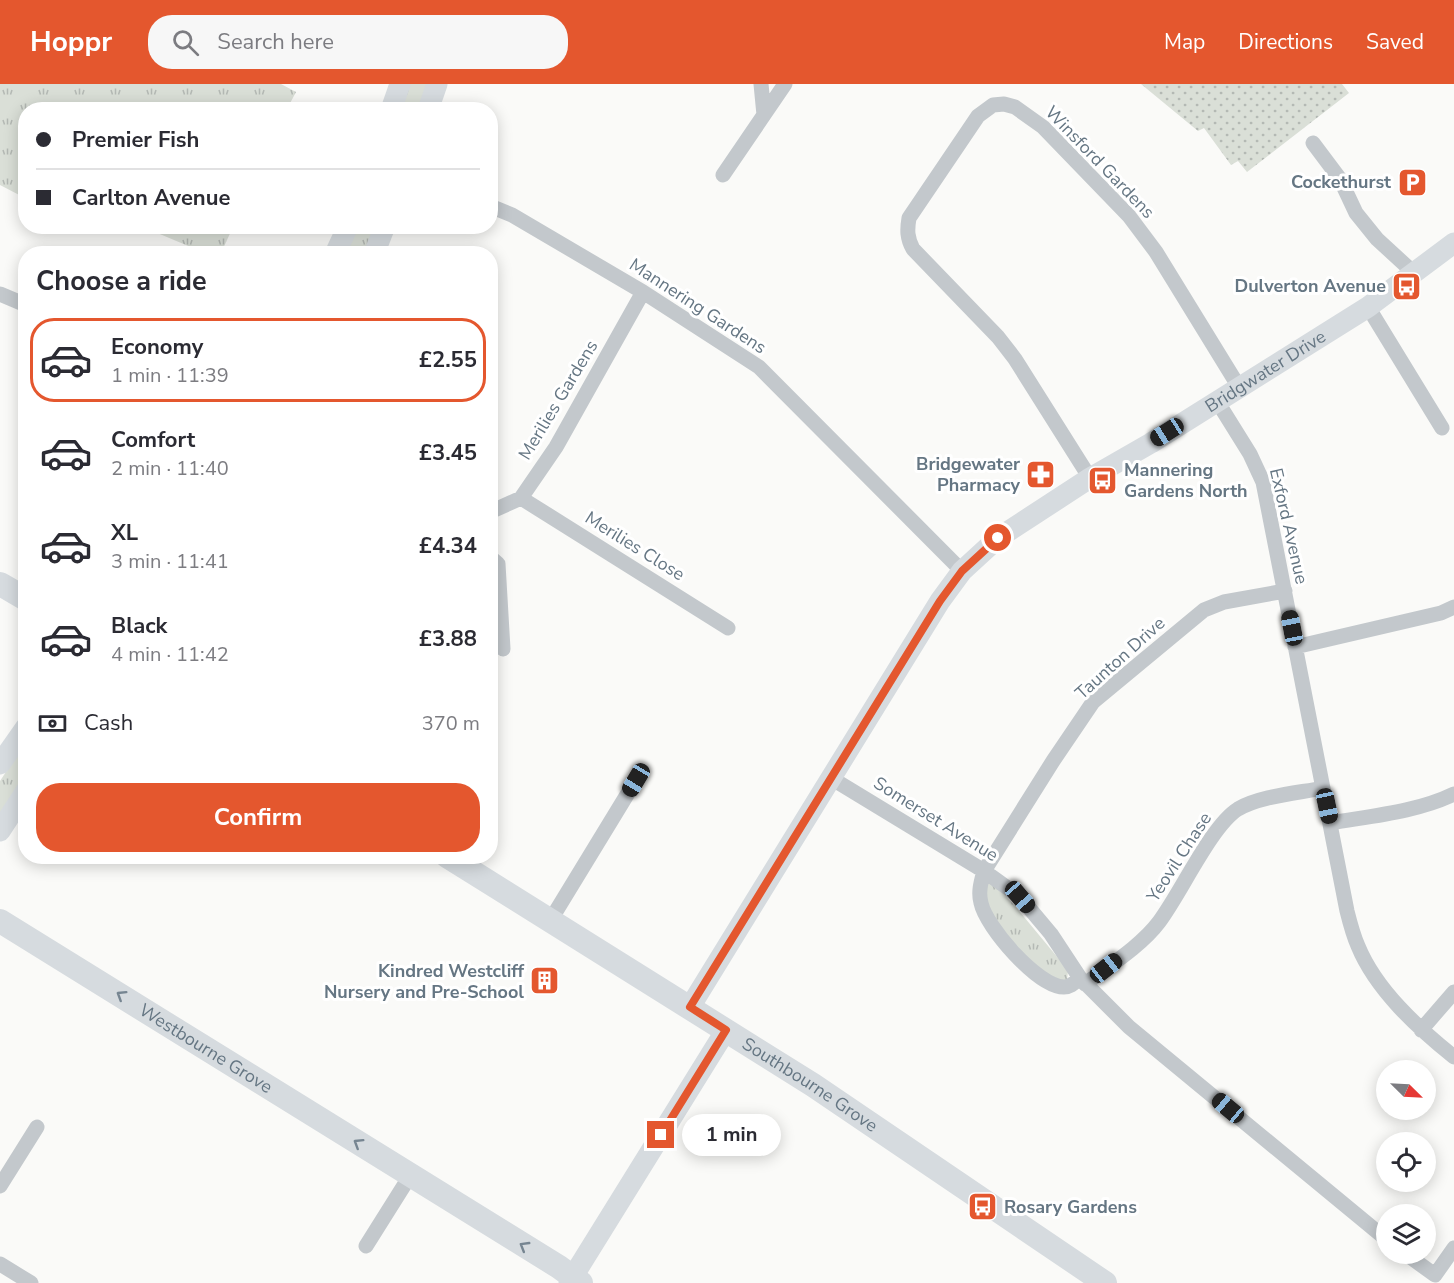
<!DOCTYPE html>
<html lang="en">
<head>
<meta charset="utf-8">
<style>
	body { margin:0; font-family:"Nunito Sans",sans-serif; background:#f7f7f7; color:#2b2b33; height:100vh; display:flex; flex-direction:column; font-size:22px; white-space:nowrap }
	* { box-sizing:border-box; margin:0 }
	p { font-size:20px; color:#7c7c81 }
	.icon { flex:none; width:33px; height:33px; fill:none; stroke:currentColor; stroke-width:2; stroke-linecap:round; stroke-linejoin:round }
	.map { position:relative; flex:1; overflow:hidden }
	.side { position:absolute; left:18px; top:162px; width:480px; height:618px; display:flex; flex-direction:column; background:#fff; border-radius:24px; box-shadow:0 3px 15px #0003 }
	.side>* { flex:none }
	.top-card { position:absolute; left:18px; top:18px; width:480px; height:132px; border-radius:24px; box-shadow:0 3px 15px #0003; display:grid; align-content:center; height:132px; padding:0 18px; background:#fff }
	.needle { width:39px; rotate:114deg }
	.controls { position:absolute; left:1376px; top:976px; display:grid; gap:12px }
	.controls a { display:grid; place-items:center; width:60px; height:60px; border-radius:50%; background:#fff; box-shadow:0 3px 15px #0003; font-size:30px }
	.end { position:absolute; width:27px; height:27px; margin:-14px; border:8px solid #e4572e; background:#fff; box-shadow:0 0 0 3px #fff }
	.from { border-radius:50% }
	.bubble { position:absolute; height:42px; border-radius:21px; background:#fff; box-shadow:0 3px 15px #0003; font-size:20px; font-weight:700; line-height:42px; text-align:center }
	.car { position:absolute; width:18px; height:36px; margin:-18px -9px; border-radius:8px; box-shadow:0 0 4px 2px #0007; background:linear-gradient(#222 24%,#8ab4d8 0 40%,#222 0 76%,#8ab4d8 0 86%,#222 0) }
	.top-card b { display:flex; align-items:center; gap:21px; height:57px; font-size:22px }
	.top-card b+b { border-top:2px solid #e1e1e2 }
	.top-card i { width:15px; height:15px; background:#2b2b33 }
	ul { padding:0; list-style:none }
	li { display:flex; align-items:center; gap:18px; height:84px; margin:0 12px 9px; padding:0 6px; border:3px solid transparent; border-radius:24px }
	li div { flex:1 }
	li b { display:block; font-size:22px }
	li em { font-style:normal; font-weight:700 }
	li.on { border-color:#e4572e }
	li>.icon { width:54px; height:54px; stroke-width:1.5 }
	h2 { padding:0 18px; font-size:27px; line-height:72px }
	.pay { display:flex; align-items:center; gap:15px; height:66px; padding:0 18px; font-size:22px }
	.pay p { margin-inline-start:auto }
	.button { display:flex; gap:12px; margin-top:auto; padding:12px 18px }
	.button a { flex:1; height:69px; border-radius:24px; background:#e4572e; color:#fff; font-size:24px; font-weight:700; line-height:69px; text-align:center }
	header { display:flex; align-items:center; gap:36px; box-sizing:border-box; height:84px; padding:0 30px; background:#e4572e; color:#fff }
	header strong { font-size:28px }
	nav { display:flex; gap:33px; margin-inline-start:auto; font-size:21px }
	.search { width:420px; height:54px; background:#f7f7f7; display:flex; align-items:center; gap:15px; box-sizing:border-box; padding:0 21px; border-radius:24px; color:#7c7c81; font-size:22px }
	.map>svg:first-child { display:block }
	.grass { fill:url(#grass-tufts) }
	.garden { fill:url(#garden-dots) }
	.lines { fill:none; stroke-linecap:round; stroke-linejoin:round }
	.street { stroke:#c3c8cc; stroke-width:15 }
	.secondary { stroke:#d6dbdf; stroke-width:21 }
	.primary { stroke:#d6dbdf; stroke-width:24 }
	.oneway { stroke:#768591 }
	.route { stroke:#e4572e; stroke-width:8 }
	.labels { text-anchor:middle; stroke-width:6; stroke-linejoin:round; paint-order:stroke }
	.street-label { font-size:18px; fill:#657683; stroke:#fff }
	.poi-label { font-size:18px; font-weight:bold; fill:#657683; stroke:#fff; text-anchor:end }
</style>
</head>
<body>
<header>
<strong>Hoppr</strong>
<div class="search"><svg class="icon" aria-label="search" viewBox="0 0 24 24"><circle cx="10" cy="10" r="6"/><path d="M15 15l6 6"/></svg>Search here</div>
<nav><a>Map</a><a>Directions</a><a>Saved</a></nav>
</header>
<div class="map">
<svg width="1454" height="1199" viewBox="0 0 1454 1199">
	<defs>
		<pattern id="grass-tufts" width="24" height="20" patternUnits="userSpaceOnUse" patternTransform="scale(1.5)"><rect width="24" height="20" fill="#dadfd7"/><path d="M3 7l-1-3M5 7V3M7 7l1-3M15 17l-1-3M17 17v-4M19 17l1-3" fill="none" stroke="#b4b9b4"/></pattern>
		<pattern id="garden-dots" width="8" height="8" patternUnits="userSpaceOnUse" patternTransform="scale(1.5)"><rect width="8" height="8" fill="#dadfd7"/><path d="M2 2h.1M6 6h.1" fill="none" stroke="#b4b9b4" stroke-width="1.8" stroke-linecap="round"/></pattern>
	</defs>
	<rect width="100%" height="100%" fill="#fafaf8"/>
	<path class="grass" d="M0,0h281l15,8 -9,17 -261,1 -1,88 -25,-13z
		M407,0h21l-8,25 -21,1z
		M138,143l95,-1v1l-12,26h-16l-62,-26z
		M354,143h24l-12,26 -24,1z
		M25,659v35l-25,38v-35z
		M993,799l22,23 53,64 -1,11h-11l-34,-26 -31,-40 -8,-26 4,-5z"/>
	<path class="garden" d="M1141,0h201l7,9 -102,79 -9,-11 -7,4 -27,-37 -6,3z"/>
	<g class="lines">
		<path class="street" d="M761,0l3,31
			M1313,59l27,36 16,34 21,26 37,34
			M723,91l62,-91
			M490,122l22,9 131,77 116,75 203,204
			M0,210l26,11
			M1368,223l74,121
			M1217,317l33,53 13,28 84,429c3,12 6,24 11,35 18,44 60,82 96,111
			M1090,394l-75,-119 -17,-22 -85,-88c-6,-11 -6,-19 -4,-31l69,-102 15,-11 11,-1 11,3 28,20 86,89 27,36 83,135
			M521,414l207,130
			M490,428l31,-14 35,-51 87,-155
			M490,473l8,7 5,85
			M1295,563l146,-34 13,-6
			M831,694l153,93 36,26 31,37 29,44 49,49 257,212
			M1331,739c40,-7 86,-11 123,-29
			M550,837l86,-141
			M1080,894c-5,4 -9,9 -16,9 -26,0 -78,-60 -83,-84 -3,-11 0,-21 3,-32l69,-110 40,-59 111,-92 20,-8 61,-11
			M1085,900c24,-18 57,-39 74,-62 22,-29 52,-96 79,-113 22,-13 60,-16 85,-21
			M1421,946l33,-38
			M0,1102l37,-59
			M366,1162l44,-70
			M1406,1170l29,21 19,-27
			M0,1180l31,19"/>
		<g class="secondary">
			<path d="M391,26l9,-26"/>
			<path d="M428,26l9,-26"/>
			<path d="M335,170l13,-28"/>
			<path d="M374,170l11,-28"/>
			<path d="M0,680l26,-37"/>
			<path d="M0,747l26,-40"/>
			<path id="s1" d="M690,923l250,-406 22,-30 36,-33 92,-60 61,-35 217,-136 86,-64"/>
			<path d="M569,1199l157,-253"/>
		</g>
		<g class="primary">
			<path d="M0,500l26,15"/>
			<path id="s2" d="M447,772l366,229 292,198"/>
			<path id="s3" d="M0,837l559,346 22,16"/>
		</g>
	</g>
	<defs><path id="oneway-chevron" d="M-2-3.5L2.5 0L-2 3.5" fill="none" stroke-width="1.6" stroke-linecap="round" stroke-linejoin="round" transform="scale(1.5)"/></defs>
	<g class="oneway">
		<use href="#oneway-chevron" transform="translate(121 911) rotate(-148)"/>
		<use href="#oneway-chevron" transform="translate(358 1059) rotate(-148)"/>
		<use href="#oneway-chevron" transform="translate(524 1162) rotate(-149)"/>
	</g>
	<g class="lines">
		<path class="route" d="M661,1051l65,-105 -36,-23 250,-406 22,-30 36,-33"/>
	</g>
	<defs>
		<symbol id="parking-square" viewBox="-11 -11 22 22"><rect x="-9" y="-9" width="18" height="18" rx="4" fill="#e4572e" stroke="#fff"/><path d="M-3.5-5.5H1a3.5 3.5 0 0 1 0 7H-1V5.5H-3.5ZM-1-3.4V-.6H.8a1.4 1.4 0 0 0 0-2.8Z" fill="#fff"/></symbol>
		<symbol id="bus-square" viewBox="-11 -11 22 22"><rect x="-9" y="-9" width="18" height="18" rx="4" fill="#e4572e" stroke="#fff"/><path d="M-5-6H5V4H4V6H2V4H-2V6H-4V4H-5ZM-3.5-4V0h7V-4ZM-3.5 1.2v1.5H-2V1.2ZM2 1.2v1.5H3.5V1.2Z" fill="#fff"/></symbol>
		<symbol id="pharmacy-square" viewBox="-11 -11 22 22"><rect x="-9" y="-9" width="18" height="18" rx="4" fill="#e4572e" stroke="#fff"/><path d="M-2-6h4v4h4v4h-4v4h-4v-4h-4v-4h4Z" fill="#fff"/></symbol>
		<symbol id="building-square" viewBox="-11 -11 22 22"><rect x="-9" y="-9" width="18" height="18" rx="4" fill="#e4572e" stroke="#fff"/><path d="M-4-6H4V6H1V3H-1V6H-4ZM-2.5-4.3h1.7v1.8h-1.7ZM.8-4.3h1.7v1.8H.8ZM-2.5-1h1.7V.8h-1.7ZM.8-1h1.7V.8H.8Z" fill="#fff"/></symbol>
	</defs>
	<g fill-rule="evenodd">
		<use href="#parking-square" x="1396" y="82" width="33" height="33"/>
		<use href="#bus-square" x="1390" y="186" width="33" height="33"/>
		<use href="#pharmacy-square" x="1024" y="374" width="33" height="33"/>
		<use href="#bus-square" x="1086" y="380" width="33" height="33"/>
		<use href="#building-square" x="528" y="880" width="33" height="33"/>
		<use href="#bus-square" x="966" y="1106" width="33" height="33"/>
	</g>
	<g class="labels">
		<g class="street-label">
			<text transform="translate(1100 78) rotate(46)" y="6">Winsford Gardens</text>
			<text transform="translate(698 222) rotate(33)" y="6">Mannering Gardens</text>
			<text dy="6" stroke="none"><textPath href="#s1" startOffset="878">Bridgwater Drive</textPath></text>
			<text transform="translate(558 316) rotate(-59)" y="6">Merilies Gardens</text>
			<text transform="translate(1289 442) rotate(77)" y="6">Exford Avenue</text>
			<text transform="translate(635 462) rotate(32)" y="6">Merilies Close</text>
			<text transform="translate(1120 574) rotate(-42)" y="6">Taunton Drive</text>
			<text transform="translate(936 735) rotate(32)" y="6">Somerset Avenue</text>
			<text transform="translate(1179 773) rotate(-57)" y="6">Yeovil Chase</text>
			<text dy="6" stroke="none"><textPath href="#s3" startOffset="242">Westbourne Grove</textPath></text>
			<text dy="6" stroke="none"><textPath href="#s2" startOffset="429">Southbourne Grove</textPath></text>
		</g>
		<g class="poi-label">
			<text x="1391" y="104">Cockethurst</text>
			<text x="1386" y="208">Dulverton Avenue</text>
			<text x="1020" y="386">Bridgewater<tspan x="1020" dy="21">Pharmacy</tspan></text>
			<text x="1124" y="392" text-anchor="start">Mannering<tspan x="1124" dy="21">Gardens North</tspan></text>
			<text x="524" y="893">Kindred Westcliff<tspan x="524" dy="21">Nursery and Pre-School</tspan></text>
			<text x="1004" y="1129" text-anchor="start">Rosary Gardens</text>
		</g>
	</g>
</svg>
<div class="controls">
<a><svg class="needle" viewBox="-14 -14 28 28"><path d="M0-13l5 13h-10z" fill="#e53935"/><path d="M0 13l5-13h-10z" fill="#7c7c81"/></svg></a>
<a><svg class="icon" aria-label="locate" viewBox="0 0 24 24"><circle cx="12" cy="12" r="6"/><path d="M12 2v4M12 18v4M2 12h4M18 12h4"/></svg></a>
<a><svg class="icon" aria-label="layers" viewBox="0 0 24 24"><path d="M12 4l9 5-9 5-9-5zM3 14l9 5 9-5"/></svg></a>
</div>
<i class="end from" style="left:998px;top:454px"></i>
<i class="end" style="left:661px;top:1051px"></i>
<div class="bubble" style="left:682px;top:1030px;width:99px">1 min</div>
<i class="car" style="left:1167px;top:348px;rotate:238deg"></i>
<i class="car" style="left:1292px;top:544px;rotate:349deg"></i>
<i class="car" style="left:636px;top:696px;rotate:211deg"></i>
<i class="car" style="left:1327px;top:722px;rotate:168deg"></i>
<i class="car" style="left:1020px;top:813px;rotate:139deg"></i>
<i class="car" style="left:1106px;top:884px;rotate:52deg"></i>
<i class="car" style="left:1228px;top:1024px;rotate:310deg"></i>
<div class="top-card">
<b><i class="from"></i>Premier Fish</b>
<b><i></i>Carlton Avenue</b>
</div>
<section class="side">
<h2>Choose a ride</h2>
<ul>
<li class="on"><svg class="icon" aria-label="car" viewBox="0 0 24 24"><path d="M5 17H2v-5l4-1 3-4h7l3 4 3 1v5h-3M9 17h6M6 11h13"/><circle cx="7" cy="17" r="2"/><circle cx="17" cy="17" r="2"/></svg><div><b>Economy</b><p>1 min · 11:39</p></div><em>£2.55</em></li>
<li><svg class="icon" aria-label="car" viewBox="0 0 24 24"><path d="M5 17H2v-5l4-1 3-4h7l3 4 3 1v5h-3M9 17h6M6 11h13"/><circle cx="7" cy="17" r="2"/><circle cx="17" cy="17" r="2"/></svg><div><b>Comfort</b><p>2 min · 11:40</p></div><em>£3.45</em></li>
<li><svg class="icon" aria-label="car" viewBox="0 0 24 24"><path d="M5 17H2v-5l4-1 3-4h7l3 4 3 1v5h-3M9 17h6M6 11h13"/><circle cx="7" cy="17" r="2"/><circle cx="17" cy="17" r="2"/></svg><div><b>XL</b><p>3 min · 11:41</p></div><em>£4.34</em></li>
<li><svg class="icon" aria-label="car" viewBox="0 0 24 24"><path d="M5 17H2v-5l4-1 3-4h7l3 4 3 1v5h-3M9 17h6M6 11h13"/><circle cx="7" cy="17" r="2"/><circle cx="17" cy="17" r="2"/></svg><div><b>Black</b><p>4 min · 11:42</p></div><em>£3.88</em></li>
</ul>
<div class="pay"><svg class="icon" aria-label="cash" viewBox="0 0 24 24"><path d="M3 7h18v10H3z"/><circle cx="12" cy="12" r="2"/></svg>Cash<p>370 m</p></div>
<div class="button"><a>Confirm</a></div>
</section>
</div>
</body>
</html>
